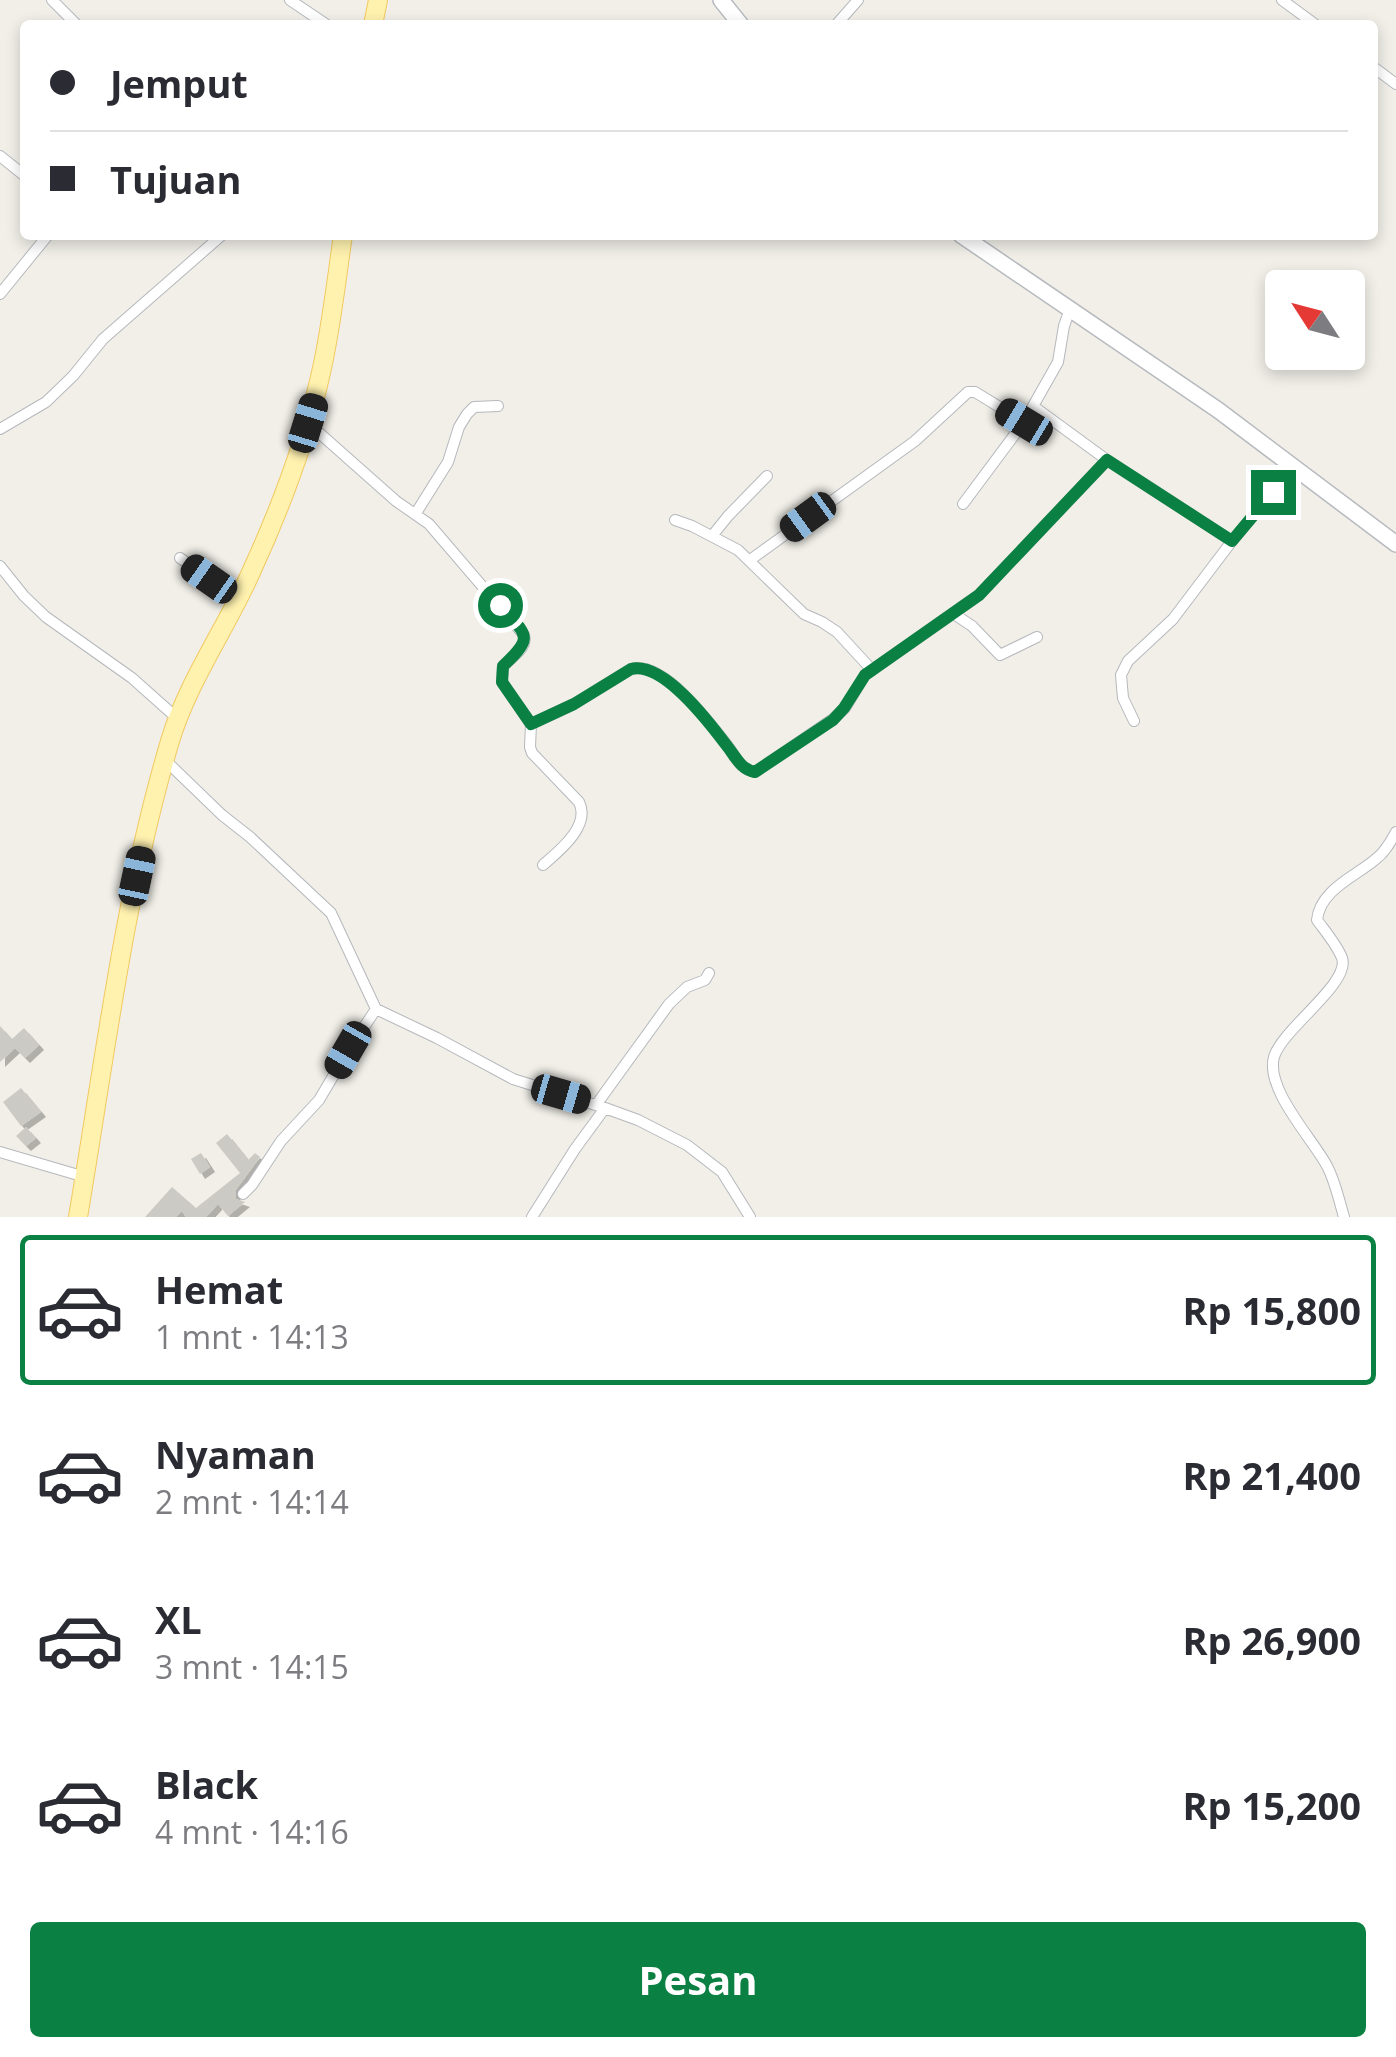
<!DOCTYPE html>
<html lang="id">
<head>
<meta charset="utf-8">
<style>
	body { margin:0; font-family:"Open Sans",sans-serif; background:#f7f7f7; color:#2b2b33; height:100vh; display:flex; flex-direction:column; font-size:38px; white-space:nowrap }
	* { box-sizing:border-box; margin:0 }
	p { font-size:32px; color:#7c7c81 }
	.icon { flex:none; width:55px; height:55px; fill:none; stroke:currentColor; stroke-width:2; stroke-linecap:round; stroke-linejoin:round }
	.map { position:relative; height:1217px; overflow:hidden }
	.details { display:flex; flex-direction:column; background:#fff; flex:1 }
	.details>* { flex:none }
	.guide { position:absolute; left:20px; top:20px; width:1358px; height:220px; border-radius:10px; box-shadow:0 5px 15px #0003; display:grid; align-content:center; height:220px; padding:0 30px; background:#fff }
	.needle { width:65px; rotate:306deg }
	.tools { position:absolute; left:1265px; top:270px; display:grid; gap:20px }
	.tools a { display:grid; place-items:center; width:100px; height:100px; border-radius:10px; background:#fff; box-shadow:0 5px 15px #0003; font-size:50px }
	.end { position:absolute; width:45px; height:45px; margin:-22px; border:12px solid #0b8043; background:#fff; box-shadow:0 0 0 5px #fff }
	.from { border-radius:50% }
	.car { position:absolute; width:30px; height:60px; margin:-30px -15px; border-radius:12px; box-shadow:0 0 8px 2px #0007; background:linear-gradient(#222 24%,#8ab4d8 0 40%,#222 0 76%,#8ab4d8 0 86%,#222 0) }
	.guide b { display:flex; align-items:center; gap:35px; height:95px; font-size:38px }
	.guide b+b { border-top:2px solid #e1e1e2 }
	.guide i { width:25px; height:25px; background:#2b2b33 }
	ul { padding:18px 0 0; list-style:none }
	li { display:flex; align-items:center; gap:30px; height:150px; margin:0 20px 15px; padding:0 10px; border:5px solid transparent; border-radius:10px }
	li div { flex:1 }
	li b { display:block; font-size:38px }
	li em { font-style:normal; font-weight:700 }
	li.on { border-color:#0b8043 }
	li>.icon { width:90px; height:90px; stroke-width:1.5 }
	.cta { display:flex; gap:20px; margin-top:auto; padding:20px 30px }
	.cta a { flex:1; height:115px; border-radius:10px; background:#0b8043; color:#fff; font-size:40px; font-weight:700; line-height:115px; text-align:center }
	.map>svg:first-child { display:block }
	.building { fill:#cccac5; filter:url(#shadow) }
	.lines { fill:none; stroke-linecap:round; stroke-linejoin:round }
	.minor-casing { stroke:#b5b8bc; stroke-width:12 }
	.secondary-casing { stroke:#b6babf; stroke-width:18 }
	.primary-casing { stroke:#f2c960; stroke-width:20 }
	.minor { stroke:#fff; stroke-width:10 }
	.secondary { stroke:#fff; stroke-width:15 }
	.primary { stroke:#fff2af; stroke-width:18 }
	.route { stroke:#0b8043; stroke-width:12 }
</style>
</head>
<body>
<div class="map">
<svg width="1396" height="1217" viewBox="0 0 1396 1217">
	<defs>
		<filter id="shadow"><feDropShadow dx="5" dy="5" stdDeviation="0" flood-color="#0004"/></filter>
	</defs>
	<rect width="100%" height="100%" fill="#f1efe8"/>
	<path class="building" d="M0,1026l12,13 12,-11 15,17 -14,13 -10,-10 -15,14z
		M21,1088l20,24 -20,14 -18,-24z
		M26,1127l10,11 -10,8 -10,-10z
		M227,1134l21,26 7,-7 5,4 -25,34 1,8 9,3 -17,14 -10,-12 -12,13h-20l-4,-6 -6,6h-31l27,-30 24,21 44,-35 -24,-30z
		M201,1153l9,14 -10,7 -9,-15z"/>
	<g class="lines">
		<defs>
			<path id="minor" d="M52,0l25,25
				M290,0l37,25
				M1282,0l34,25
				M836,25l22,-25
				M1372,66l24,18
				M0,156l25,20
				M0,294l48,-59
				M1033,406l74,54 125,81
				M308,423l88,78 33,23 95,111c4,13 -12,22 -21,31l-1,16 29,42 43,-20 57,-35c32,-9 78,53 96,76 9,12 13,24 28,27l78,-53 12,-11 20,-33 114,-80 128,-135
				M0,429l46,-27 27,-26 30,-37 119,-104
				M963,504l61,-82 34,-60 6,-36 6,-17
				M416,513l32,-51 11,-35 8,-13 7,-7 24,-1
				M675,520l17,6 46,24 66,64 18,8 15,10 35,38
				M712,536l16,-20 39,-40
				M180,558l58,41
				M750,560l165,-119 53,-49h7l49,30
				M0,566l24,30 22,21 86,61 46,41
				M954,614l18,12 28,29 37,-18
				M1134,721l-11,-23 -2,-23 7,-14 45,-42 59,-78 61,-73
				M531,724l-1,23 2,6 47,49c12,24 -20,49 -36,63
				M165,760l57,55 28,22 81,76 45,96 61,29 76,41 92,29 33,12 49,25 35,27 28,45
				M596,1105l73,-101 18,-17 18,-7 4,-7
				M0,1152l85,25
				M243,1194l9,-9 29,-44 38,-41 29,-49 28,-42
				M532,1217l43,-68 30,-41
				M1344,1217c-5,-17 -9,-36 -17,-51 -15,-28 -62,-77 -53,-109 8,-28 77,-74 68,-99 -5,-13 -17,-27 -25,-38 3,-31 40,-44 60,-62 9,-7 14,-17 19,-26"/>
			<path id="secondary" d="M721,0l20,25
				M961,235l257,175 178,134"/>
			<path id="primary" d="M373,25l5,-25
				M78,1217c27,-159 46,-321 92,-476 18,-60 57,-114 82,-171 28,-61 53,-127 68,-193 11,-46 16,-95 23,-142"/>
		</defs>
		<use href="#minor" class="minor-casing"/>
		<use href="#secondary" class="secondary-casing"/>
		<use href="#primary" class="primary-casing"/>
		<use href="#minor" class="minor"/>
		<use href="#secondary" class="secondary"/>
		<use href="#primary" class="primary"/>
	</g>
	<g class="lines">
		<path class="route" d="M500,605c26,31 36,30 3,61l-1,16 29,42 43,-20 57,-35c32,-8 78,53 96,77 9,11 13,23 28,26l78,-52 11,-12 21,-33 114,-80 128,-135 125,81 41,-49"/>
	</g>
</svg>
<div class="tools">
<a><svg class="needle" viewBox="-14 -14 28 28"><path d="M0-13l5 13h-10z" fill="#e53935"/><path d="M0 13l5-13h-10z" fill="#7c7c81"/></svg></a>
</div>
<i class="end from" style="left:500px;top:605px"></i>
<i class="end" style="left:1273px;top:492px"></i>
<i class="car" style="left:1024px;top:422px;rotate:301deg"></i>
<i class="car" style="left:308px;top:423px;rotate:17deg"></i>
<i class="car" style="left:808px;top:517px;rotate:234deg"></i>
<i class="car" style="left:209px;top:579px;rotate:305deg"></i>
<i class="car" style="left:137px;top:876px;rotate:12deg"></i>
<i class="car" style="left:348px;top:1050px;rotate:210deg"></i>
<i class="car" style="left:561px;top:1094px;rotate:106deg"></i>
<div class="guide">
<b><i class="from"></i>Jemput</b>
<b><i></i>Tujuan</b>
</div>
</div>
<section class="details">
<ul>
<li class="on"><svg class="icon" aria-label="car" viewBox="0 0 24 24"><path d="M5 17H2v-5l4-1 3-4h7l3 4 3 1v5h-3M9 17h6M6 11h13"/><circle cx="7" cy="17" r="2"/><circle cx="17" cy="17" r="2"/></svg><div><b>Hemat</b><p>1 mnt · 14:13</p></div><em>Rp 15,800</em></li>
<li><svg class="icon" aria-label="car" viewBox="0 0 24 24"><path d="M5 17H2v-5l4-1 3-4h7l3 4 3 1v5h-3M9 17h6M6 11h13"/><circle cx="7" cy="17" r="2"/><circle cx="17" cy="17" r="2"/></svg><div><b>Nyaman</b><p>2 mnt · 14:14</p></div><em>Rp 21,400</em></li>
<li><svg class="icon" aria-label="car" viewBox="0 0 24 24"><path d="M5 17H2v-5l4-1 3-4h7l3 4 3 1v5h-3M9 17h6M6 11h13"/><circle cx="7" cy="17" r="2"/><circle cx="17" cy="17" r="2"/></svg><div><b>XL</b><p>3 mnt · 14:15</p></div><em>Rp 26,900</em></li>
<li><svg class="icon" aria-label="car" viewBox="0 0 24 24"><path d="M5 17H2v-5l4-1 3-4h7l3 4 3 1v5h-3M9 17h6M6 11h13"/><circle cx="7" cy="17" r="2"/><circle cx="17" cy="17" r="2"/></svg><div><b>Black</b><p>4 mnt · 14:16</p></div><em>Rp 15,200</em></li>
</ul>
<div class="cta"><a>Pesan</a></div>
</section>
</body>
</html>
